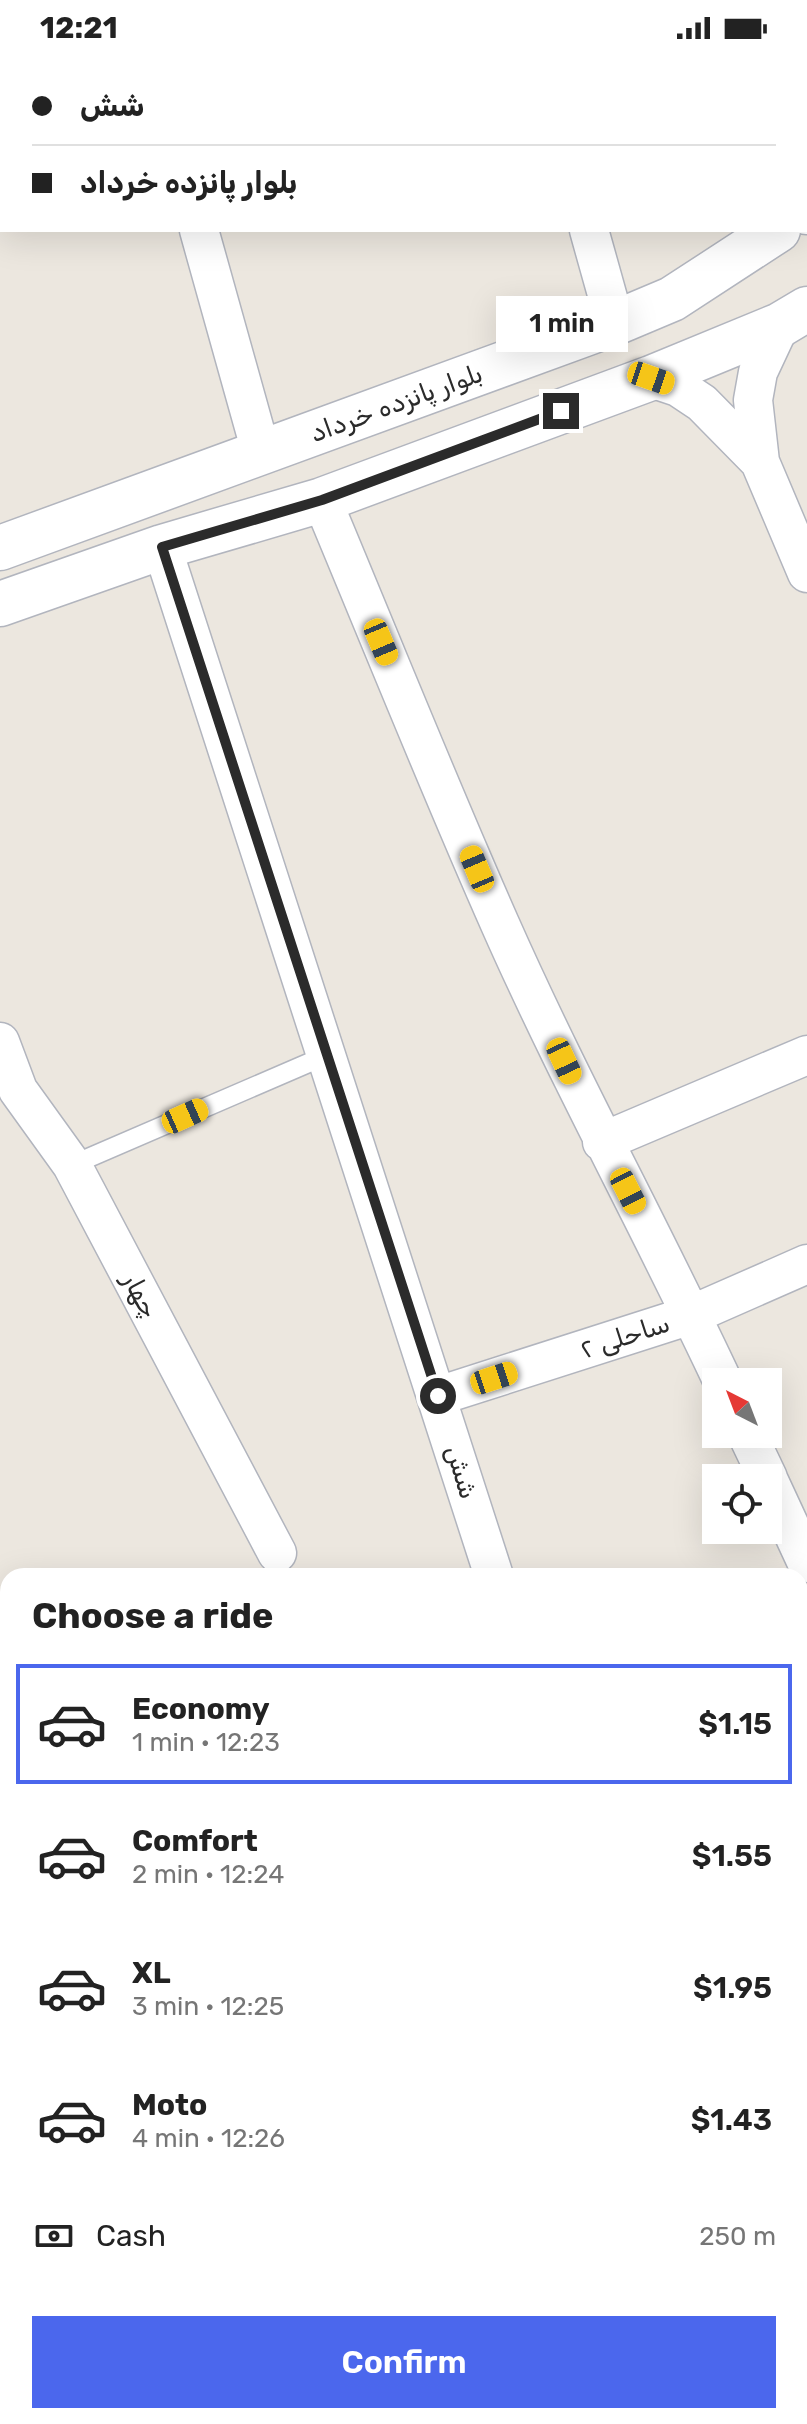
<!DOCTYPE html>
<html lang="en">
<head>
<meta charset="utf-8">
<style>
	body { margin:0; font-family:Rubik,Vazirmatn,sans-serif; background:#f2f2f2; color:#222; height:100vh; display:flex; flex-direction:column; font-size:30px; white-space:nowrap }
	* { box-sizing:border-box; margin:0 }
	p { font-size:26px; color:#767676 }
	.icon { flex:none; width:44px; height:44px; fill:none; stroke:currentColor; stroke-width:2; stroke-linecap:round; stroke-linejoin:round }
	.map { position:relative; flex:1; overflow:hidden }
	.drawer { position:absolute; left:0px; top:1512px; width:808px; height:856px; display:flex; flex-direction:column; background:#fff; border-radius:24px 24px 0 0; box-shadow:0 8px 32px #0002 }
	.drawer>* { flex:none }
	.top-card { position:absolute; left:0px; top:0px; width:808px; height:176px; box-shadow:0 8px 32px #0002; display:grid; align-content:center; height:176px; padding:0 32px; background:#fff }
	.needle { width:52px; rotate:318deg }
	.controls { position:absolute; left:702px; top:1312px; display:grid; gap:16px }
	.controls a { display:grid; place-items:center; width:80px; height:80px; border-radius:0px; background:#fff; box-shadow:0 8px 32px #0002; font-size:40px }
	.end { position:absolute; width:36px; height:36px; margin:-18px; border:10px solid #2b2b2b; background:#fff; box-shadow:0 0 0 4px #fff }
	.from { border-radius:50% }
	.bubble { position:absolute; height:56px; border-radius:0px; background:#fff; box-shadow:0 8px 32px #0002; font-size:26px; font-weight:600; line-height:56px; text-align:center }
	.car { position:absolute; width:24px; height:48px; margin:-24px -12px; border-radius:10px; box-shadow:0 0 6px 2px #0007; background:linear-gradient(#f5c518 24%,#345 0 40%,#f5c518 0 76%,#345 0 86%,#f5c518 0) }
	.top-card b { display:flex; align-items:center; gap:28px; height:76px; font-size:30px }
	.top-card b+b { border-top:2px solid #e0e0e0 }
	.top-card i { width:20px; height:20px; background:#222 }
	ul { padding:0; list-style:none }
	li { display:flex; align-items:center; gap:24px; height:120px; margin:0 16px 12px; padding:0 16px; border:4px solid transparent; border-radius:0px }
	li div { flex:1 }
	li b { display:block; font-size:30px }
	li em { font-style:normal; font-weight:600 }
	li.on { border-color:#4b67ed }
	li>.icon { width:72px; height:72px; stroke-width:1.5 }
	h2 { padding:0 32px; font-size:36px; line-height:96px }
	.pay { display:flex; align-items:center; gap:20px; height:88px; padding:0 32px; font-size:30px }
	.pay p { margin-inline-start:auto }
	.cta { display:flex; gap:16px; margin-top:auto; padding:16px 32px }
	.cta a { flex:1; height:92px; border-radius:0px; background:#4b67ed; color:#fff; font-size:32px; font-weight:600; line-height:92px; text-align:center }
	.status { display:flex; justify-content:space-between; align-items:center; height:56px; padding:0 40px; background:#fff; direction:ltr }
	.status svg { height:22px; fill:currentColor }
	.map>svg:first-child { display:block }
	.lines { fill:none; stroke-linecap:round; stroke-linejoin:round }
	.river { stroke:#7ac8e6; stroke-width:62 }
	.service-casing { stroke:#b2b5be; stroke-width:21 }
	.minor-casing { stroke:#b2b5be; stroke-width:41 }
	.secondary-casing { stroke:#b2b5be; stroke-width:47 }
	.service { stroke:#fff; stroke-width:18 }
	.minor { stroke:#fff; stroke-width:38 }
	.secondary { stroke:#fff; stroke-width:44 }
	.route { stroke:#2b2b2b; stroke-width:10 }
	.labels { text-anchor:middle; stroke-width:6; stroke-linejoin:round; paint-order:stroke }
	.street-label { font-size:26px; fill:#2b2b2b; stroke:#fff }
</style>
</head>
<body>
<div class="status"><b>12:21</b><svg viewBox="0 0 49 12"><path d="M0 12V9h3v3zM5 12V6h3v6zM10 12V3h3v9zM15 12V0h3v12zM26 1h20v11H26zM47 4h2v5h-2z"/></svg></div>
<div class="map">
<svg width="807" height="2368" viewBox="0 0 807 2368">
	<rect width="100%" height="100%" fill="#ece7df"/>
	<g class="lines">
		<path class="river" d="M762,0l1,2"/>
		<defs>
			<path id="service" d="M72,1109l255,-110"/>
			<path id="minor" d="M151,0v2
				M538,0l1,2
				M199,174l62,222
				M589,174l26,93
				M780,269l-22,47 -5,28 7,62 47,111
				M651,322l27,9 24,16 58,59
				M322,444c59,141 116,284 178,424 69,156 151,304 223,458
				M162,491l332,1029
				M0,986l18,48 54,75 205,388
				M602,1086l205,-87
				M438,1340l253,-81 116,-51
				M747,1378l21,44
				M768,1423l39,84
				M0,1600l8,25
				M800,1634l7,-2
				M0,1781l8,-2
				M0,2296l8,-2
				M204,2360l2,8
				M736,2360l1,8
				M438,2368l25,-8"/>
			<path id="secondary" d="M806,156l1,-1
				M0,492l615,-225 57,-24 106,-69
				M0,548l162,-57 160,-47 329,-122 129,-53 27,-16"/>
		</defs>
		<use href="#service" class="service-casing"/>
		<use href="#minor" class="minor-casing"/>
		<use href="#secondary" class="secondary-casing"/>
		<use href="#service" class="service"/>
		<use href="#minor" class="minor"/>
		<use href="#secondary" class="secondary"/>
	</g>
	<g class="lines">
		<path class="route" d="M438,1340l-276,-849 160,-47 239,-89"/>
	</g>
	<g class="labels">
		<g class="street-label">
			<text transform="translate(396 347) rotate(-20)" y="9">بلوار پانزده خرداد</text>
			<text transform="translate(141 1239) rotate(62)" y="9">چهار</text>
			<text transform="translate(625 1280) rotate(-18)" y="9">ساحلی ۲</text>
			<text transform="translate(462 1416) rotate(73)" y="9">شش</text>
		</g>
	</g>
</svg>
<div class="controls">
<a><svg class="needle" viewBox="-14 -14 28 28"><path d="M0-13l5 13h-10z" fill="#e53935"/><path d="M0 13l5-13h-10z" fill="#767676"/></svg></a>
<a><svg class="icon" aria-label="locate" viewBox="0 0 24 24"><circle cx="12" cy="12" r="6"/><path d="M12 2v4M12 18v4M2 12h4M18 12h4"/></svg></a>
</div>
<i class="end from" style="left:438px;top:1340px"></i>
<i class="end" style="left:561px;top:355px"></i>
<div class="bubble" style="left:496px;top:240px;width:132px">1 min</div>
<i class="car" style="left:651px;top:322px;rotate:109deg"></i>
<i class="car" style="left:381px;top:586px;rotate:157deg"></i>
<i class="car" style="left:477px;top:813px;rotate:337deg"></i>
<i class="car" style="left:564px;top:1005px;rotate:155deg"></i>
<i class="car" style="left:185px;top:1060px;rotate:66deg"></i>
<i class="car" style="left:628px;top:1135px;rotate:153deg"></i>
<i class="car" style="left:494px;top:1322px;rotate:72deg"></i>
<div class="top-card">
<b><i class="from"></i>شش</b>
<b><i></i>بلوار پانزده خرداد</b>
</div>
<section class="drawer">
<h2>Choose a ride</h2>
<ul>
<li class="on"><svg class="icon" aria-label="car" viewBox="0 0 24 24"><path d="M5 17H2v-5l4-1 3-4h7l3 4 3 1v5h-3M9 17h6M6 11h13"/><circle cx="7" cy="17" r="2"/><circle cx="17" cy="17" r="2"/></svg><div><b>Economy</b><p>1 min · 12:23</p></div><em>$1.15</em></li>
<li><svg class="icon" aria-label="car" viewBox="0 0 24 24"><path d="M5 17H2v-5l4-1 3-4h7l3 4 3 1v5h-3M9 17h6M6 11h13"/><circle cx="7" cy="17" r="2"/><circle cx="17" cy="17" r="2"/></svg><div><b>Comfort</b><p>2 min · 12:24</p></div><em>$1.55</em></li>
<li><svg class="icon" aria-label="car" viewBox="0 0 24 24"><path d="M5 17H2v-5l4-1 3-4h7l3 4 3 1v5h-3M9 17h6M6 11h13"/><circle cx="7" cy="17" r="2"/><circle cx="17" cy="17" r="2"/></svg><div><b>XL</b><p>3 min · 12:25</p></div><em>$1.95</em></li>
<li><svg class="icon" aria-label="car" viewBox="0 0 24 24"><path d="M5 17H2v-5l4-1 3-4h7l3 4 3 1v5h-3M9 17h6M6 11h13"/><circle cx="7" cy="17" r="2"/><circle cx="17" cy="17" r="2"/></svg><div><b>Moto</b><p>4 min · 12:26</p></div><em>$1.43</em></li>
</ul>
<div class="pay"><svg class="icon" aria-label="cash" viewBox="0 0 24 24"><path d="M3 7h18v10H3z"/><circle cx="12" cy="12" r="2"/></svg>Cash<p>250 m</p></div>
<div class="cta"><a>Confirm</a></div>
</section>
</div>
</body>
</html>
